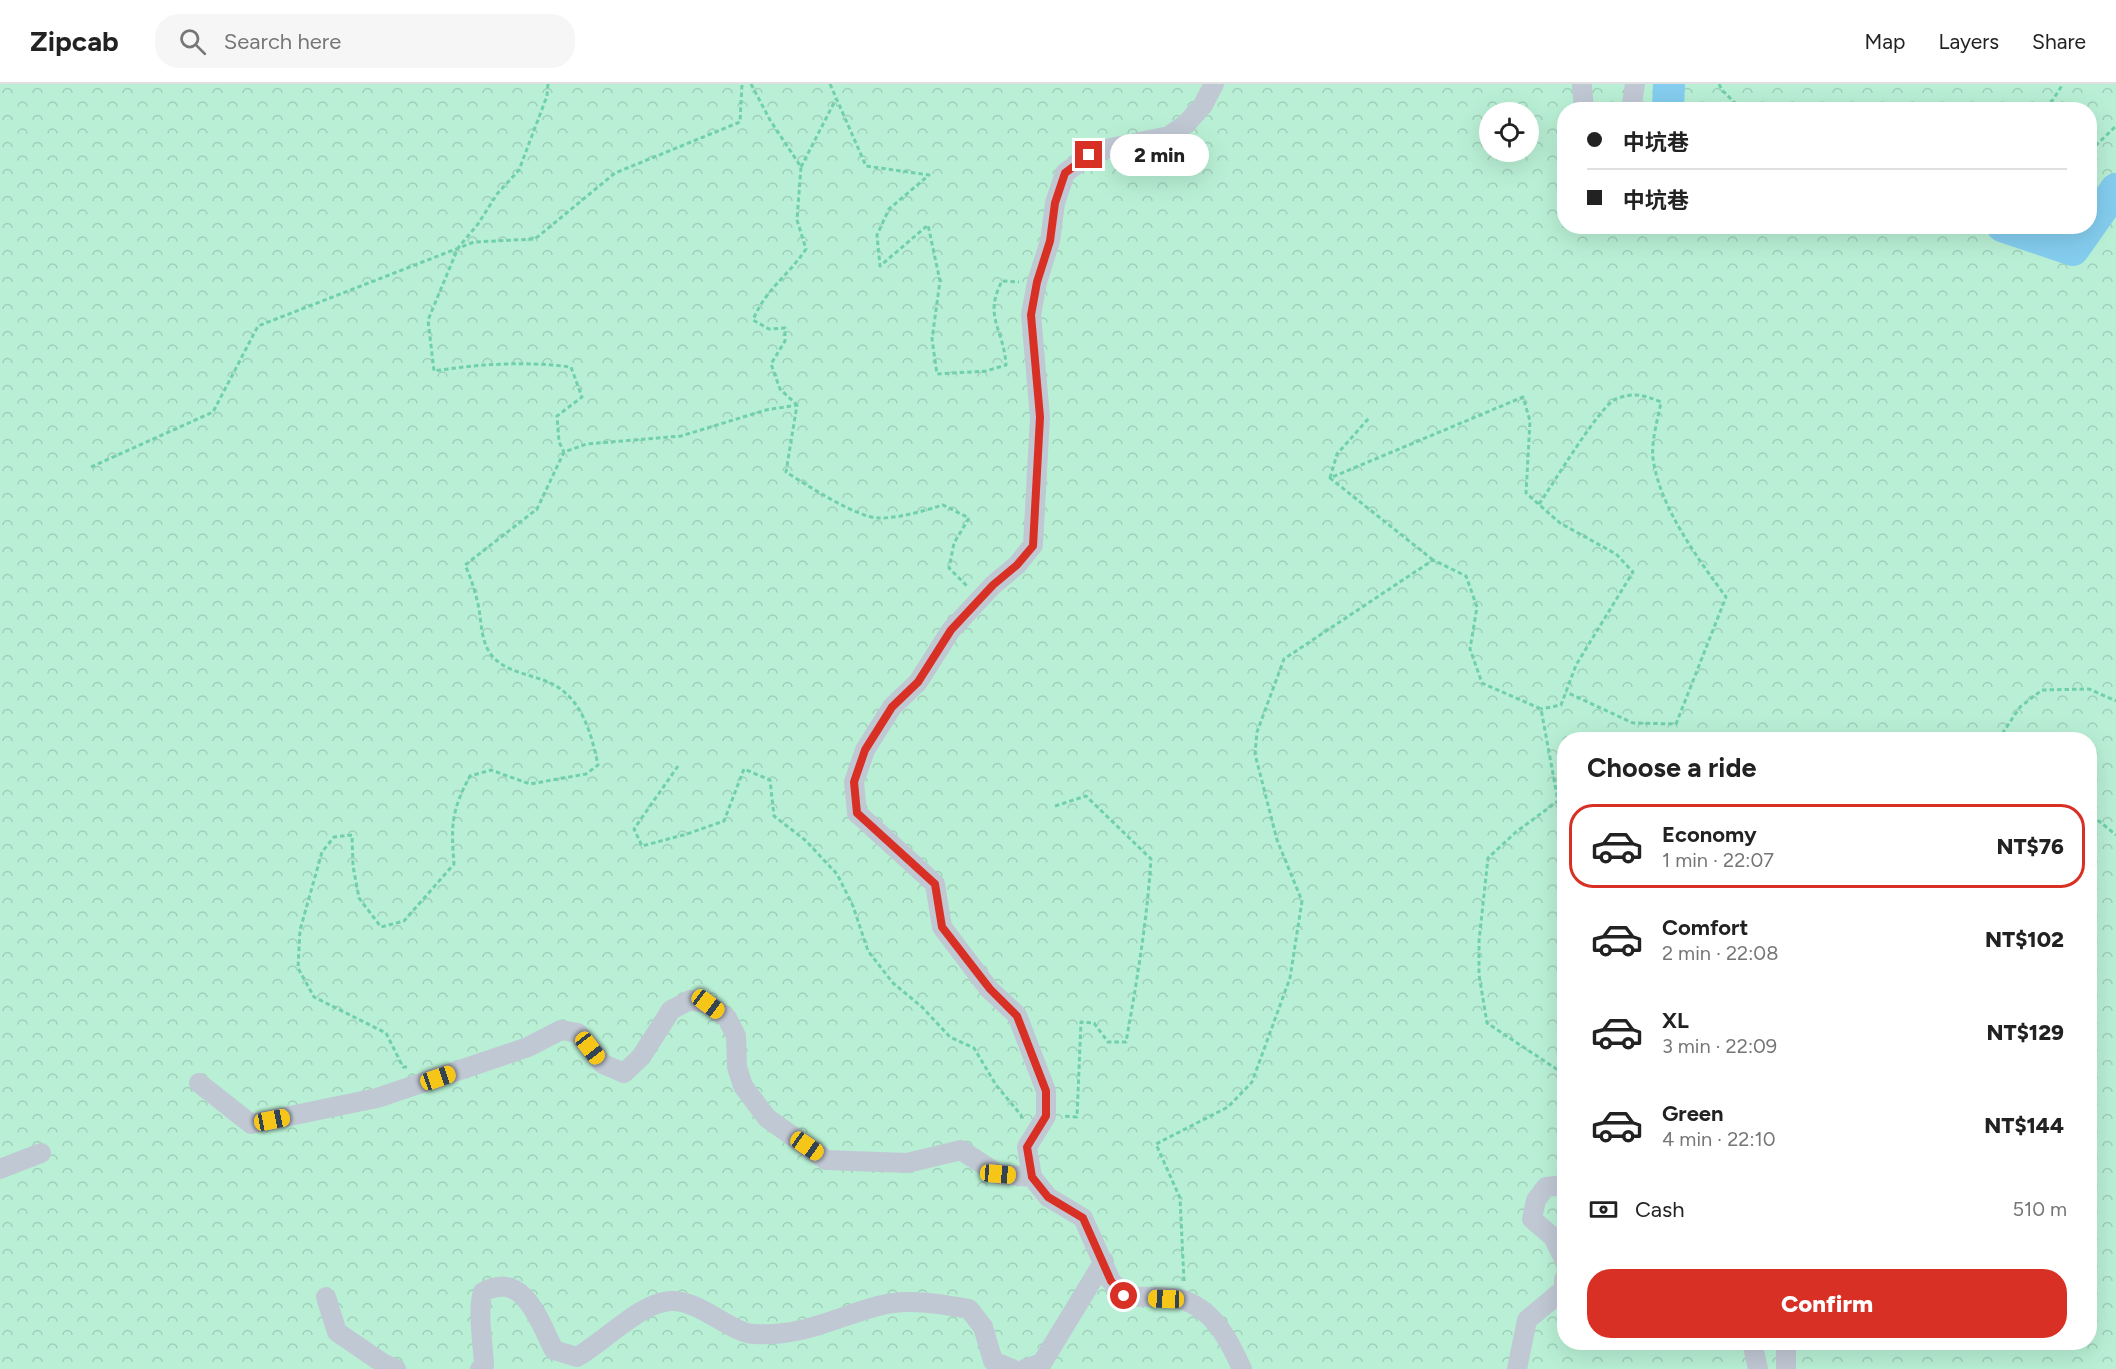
<!DOCTYPE html>
<html lang="en">
<head>
<meta charset="utf-8">
<style>
	body { margin:0; font-family:Figtree,"Noto Sans TC",sans-serif; background:#f6f6f6; color:#222; height:100vh; display:flex; flex-direction:column; font-size:22px; white-space:nowrap }
	* { box-sizing:border-box; margin:0 }
	p { font-size:20px; color:#767676 }
	.icon { flex:none; width:33px; height:33px; fill:none; stroke:currentColor; stroke-width:2; stroke-linecap:round; stroke-linejoin:round }
	.map { position:relative; flex:1; overflow:hidden }
	.drawer { position:absolute; left:1557px; top:648px; width:540px; height:618px; display:flex; flex-direction:column; background:#fff; border-radius:24px; box-shadow:0 6px 24px #0002 }
	.drawer>* { flex:none }
	.guide { position:absolute; left:1557px; top:18px; width:540px; height:132px; border-radius:24px; box-shadow:0 6px 24px #0002; display:grid; align-content:center; height:132px; padding:0 30px; background:#fff }
	.fabs { position:absolute; left:1479px; top:18px; display:grid; gap:12px }
	.fabs a { display:grid; place-items:center; width:60px; height:60px; border-radius:50%; background:#fff; box-shadow:0 6px 24px #0002; font-size:30px }
	.end { position:absolute; width:27px; height:27px; margin:-14px; border:8px solid #d93025; background:#fff; box-shadow:0 0 0 3px #fff }
	.from { border-radius:50% }
	.bubble { position:absolute; height:42px; border-radius:21px; background:#fff; box-shadow:0 6px 24px #0002; font-size:20px; font-weight:800; line-height:42px; text-align:center }
	.car { position:absolute; width:18px; height:36px; margin:-18px -9px; border-radius:8px; box-shadow:0 0 4px 2px #0007; background:linear-gradient(#f5c518 24%,#345 0 40%,#f5c518 0 76%,#345 0 86%,#f5c518 0) }
	.guide b { display:flex; align-items:center; gap:21px; height:57px; font-size:22px }
	.guide b+b { border-top:2px solid #e0e0e0 }
	.guide i { width:15px; height:15px; background:#222 }
	ul { padding:0; list-style:none }
	li { display:flex; align-items:center; gap:18px; height:84px; margin:0 12px 9px; padding:0 18px; border:3px solid transparent; border-radius:24px }
	li div { flex:1 }
	li b { display:block; font-size:22px }
	li em { font-style:normal; font-weight:800 }
	li.current { border-color:#d93025 }
	li>.icon { width:54px; height:54px; stroke-width:1.5 }
	h2 { padding:0 30px; font-size:27px; line-height:72px }
	.pay { display:flex; align-items:center; gap:15px; height:66px; padding:0 30px; font-size:22px }
	.pay p { margin-inline-start:auto }
	.action { display:flex; gap:12px; margin-top:auto; padding:12px 30px }
	.action a { flex:1; height:69px; border-radius:24px; background:#d93025; color:#fff; font-size:24px; font-weight:800; line-height:69px; text-align:center }
	header { display:flex; align-items:center; gap:36px; box-sizing:border-box; height:84px; padding:0 30px; background:#fff; border-bottom:2px solid #e0e0e0 }
	header strong { font-size:28px }
	nav { display:flex; gap:33px; margin-inline-start:auto; font-size:21px }
	.search { width:420px; height:54px; background:#f6f6f6; display:flex; align-items:center; gap:15px; box-sizing:border-box; padding:0 21px; border-radius:24px; color:#767676; font-size:22px }
	.map>svg:first-child { display:block }
	.forest { fill:url(#forest-crowns); fill-rule:evenodd }
	.lines { fill:none; stroke-linecap:round; stroke-linejoin:round }
	.river { stroke:#84cdef; stroke-width:32 }
	.path { stroke:#70d0ab; stroke-width:3; stroke-dasharray:4.5 3; stroke-linecap:butt }
	.minor { stroke:#c0c8d4; stroke-width:20 }
	.route { stroke:#d93025; stroke-width:8 }
</style>
</head>
<body>
<header>
<strong>Zipcab</strong>
<div class="search"><svg class="icon" aria-label="search" viewBox="0 0 24 24"><circle cx="10" cy="10" r="6"/><path d="M15 15l6 6"/></svg>Search here</div>
<nav><a>Map</a><a>Layers</a><a>Share</a></nav>
</header>
<div class="map">
<svg width="2116" height="1285" viewBox="0 0 2116 1285">
	<defs>
		<pattern id="forest-crowns" width="20" height="18" patternUnits="userSpaceOnUse" patternTransform="scale(1.5)"><rect width="20" height="18" fill="#b9f0d5"/><path d="M2 6a3 3 0 1 1 6 0M12 15a3 3 0 1 1 6 0" fill="none" stroke="#a0cfb9"/></pattern>
	</defs>
	<rect width="100%" height="100%" fill="#f0eeed"/>
	<path class="forest" d="M0,0h2116v1285h-2116zM1564,26h526v116h-526zM1490,28h38v40h-38zM1564,656h526v602h-526z"/>
	<g class="lines">
		<path class="river" d="M1668,26l1,-26
			M2002,142l71,24 43,-61"/>
		<path class="path" d="M548,0l-1,12 -28,74 -22,24 -19,30 -20,24 -30,72 6,51c45,-7 91,-10 137,-4l11,30 -25,19 2,26 5,10
			M751,0l19,36 31,47 -4,53 9,29c-18,27 -41,41 -53,71l16,9 16,-1v13l-14,23 9,25 17,16
			M830,0l36,82 63,9 -40,34 -12,26 3,31 48,-41 12,56 -8,58 5,35 49,-3 20,-6c-2,-36 -23,-48 -4,-84l17,1
			M1719,0l3,6 20,20
			M2029,26l23,-9 11,-17
			M2090,67l26,-25
			M801,83l35,-68
			M91,383l122,-55 45,-86 216,-84 61,-3 80,-66 125,-51 2,-38
			M1330,394l7,-24 32,-36
			M1539,420c13,-18 61,-99 77,-105 18,-7 28,-4 45,3 -3,17 -10,39 -8,56 6,48 45,101 73,139l-50,127 -43,-1 -67,-31
			M1433,476l-103,-82 193,-81 7,24 -4,72 34,30 56,31 17,18 -57,93 -15,40 -20,4
			M1998,656l22,-33 22,-17 47,-1 27,12
			M678,682l-44,63 8,17 45,-12 37,-13 20,-52 26,11 4,36 31,24 32,34 16,32 15,45 25,32 29,24 28,30 24,11 22,37 25,30 1,5
			M1558,717l6,17
			M1055,722l31,-10 65,63c-4,62 -14,122 -25,183h-18l-14,-19 -13,-1 -4,95 -14,-1
			M2090,739l9,-2 17,14
			M407,983h-4l-17,-34 -72,-36 -16,-29 2,-38 22,-78 12,-15 18,-2 1,31 6,32 22,29 23,-6 50,-57c-3,-38 -3,-53 16,-88l21,-6 39,14 56,-10 12,-9c-6,-29 -15,-63 -42,-79 -20,-12 -46,-11 -63,-29 -13,-15 -11,-35 -15,-53 -3,-13 -7,-26 -13,-39l72,-56 27,-57 23,-8 94,-8 85,-26 31,-5 -11,67c19,12 71,46 93,46 22,0 44,-7 64,-13l26,13 -15,25 -5,25 18,18
			M1184,1197l-4,-83 -24,-54 72,-37 24,-25 38,-104 12,-77 -25,-61 -22,-86 2,-22 27,-73 149,-99 33,16 11,31 -7,42 12,34 59,26 17,92 -42,31 -28,26 -9,83v34l8,48 77,51"/>
		<path class="minor" d="M1214,0l-11,21 -17,19 -17,12 -63,13 -17,6 -24,18 -10,30 -5,38 -13,41 -6,33 9,102 -7,128 -16,20 -24,20 -42,45 -33,52 -26,25 -27,43 -11,32 3,31 78,71 7,43 47,62 28,26 29,76v25l-19,31 5,30 16,20 35,21 28,63 13,15c19,2 44,-1 62,5 29,11 44,41 56,68
			M1582,2l2,24
			M1631,26l4,-26
			M199,999l52,41 126,-26 151,-51 33,-17 17,3 25,31 21,9 17,-16 30,-47 19,-10 18,4 19,14 9,18 1,31 6,19 24,32 59,42 81,3 54,-13 37,24 34,3
			M0,1085l41,-16
			M1564,1101l-18,2 -10,13 -4,19 21,18 11,22
			M326,1213l11,35 47,32 12,5
			M1752,1258l6,27
			M1786,1258v27
			M480,1285l4,-4c-1,-21 -7,-55 -1,-73 41,-22 56,29 71,58l23,7c27,-15 63,-54 93,-56 29,-2 60,32 84,33 49,3 79,-16 124,-28 29,-8 62,-2 91,3l14,18 10,34 19,8
			M1025,1285l17,-6 62,-102
			M1517,1285l10,-49 37,-31v-10"/>
	</g>
	<g class="lines">
		<path class="route" d="M1089,71l-24,18 -10,30 -5,38 -13,41 -6,33 9,102 -7,129 -16,19 -24,20 -42,45 -33,52 -26,25 -27,43 -11,32 3,31 78,71 7,43 48,62 27,27 29,75v25l-19,31 5,30 16,20 35,21 28,63 13,15"/>
	</g>
</svg>
<div class="fabs">
<a><svg class="icon" aria-label="locate" viewBox="0 0 24 24"><circle cx="12" cy="12" r="6"/><path d="M12 2v4M12 18v4M2 12h4M18 12h4"/></svg></a>
</div>
<i class="end from" style="left:1124px;top:1212px"></i>
<i class="end" style="left:1089px;top:71px"></i>
<div class="bubble" style="left:1110px;top:50px;width:99px">2 min</div>
<i class="car" style="left:708px;top:920px;rotate:127deg"></i>
<i class="car" style="left:590px;top:964px;rotate:142deg"></i>
<i class="car" style="left:438px;top:994px;rotate:71deg"></i>
<i class="car" style="left:272px;top:1036px;rotate:79deg"></i>
<i class="car" style="left:807px;top:1062px;rotate:125deg"></i>
<i class="car" style="left:998px;top:1090px;rotate:95deg"></i>
<i class="car" style="left:1166px;top:1215px;rotate:272deg"></i>
<div class="guide">
<b><i class="from"></i>中坑巷</b>
<b><i></i>中坑巷</b>
</div>
<section class="drawer">
<h2>Choose a ride</h2>
<ul>
<li class="current"><svg class="icon" aria-label="car" viewBox="0 0 24 24"><path d="M5 17H2v-5l4-1 3-4h7l3 4 3 1v5h-3M9 17h6M6 11h13"/><circle cx="7" cy="17" r="2"/><circle cx="17" cy="17" r="2"/></svg><div><b>Economy</b><p>1 min · 22:07</p></div><em>NT$76</em></li>
<li><svg class="icon" aria-label="car" viewBox="0 0 24 24"><path d="M5 17H2v-5l4-1 3-4h7l3 4 3 1v5h-3M9 17h6M6 11h13"/><circle cx="7" cy="17" r="2"/><circle cx="17" cy="17" r="2"/></svg><div><b>Comfort</b><p>2 min · 22:08</p></div><em>NT$102</em></li>
<li><svg class="icon" aria-label="car" viewBox="0 0 24 24"><path d="M5 17H2v-5l4-1 3-4h7l3 4 3 1v5h-3M9 17h6M6 11h13"/><circle cx="7" cy="17" r="2"/><circle cx="17" cy="17" r="2"/></svg><div><b>XL</b><p>3 min · 22:09</p></div><em>NT$129</em></li>
<li><svg class="icon" aria-label="car" viewBox="0 0 24 24"><path d="M5 17H2v-5l4-1 3-4h7l3 4 3 1v5h-3M9 17h6M6 11h13"/><circle cx="7" cy="17" r="2"/><circle cx="17" cy="17" r="2"/></svg><div><b>Green</b><p>4 min · 22:10</p></div><em>NT$144</em></li>
</ul>
<div class="pay"><svg class="icon" aria-label="cash" viewBox="0 0 24 24"><path d="M3 7h18v10H3z"/><circle cx="12" cy="12" r="2"/></svg>Cash<p>510 m</p></div>
<div class="action"><a>Confirm</a></div>
</section>
</div>
</body>
</html>
